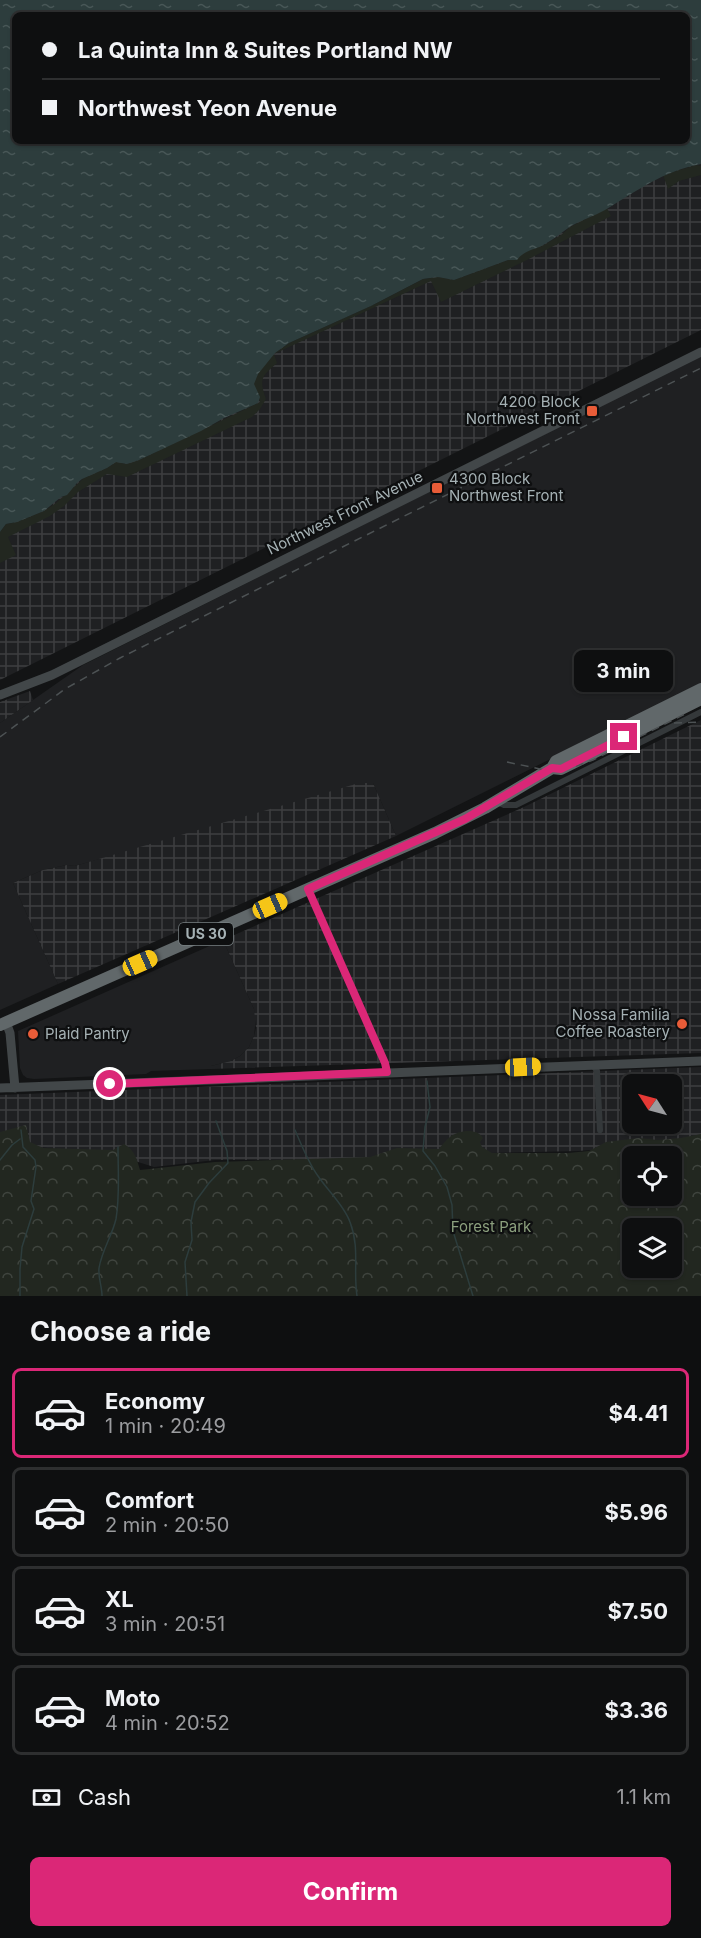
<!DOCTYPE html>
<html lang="en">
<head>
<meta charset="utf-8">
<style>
	body { margin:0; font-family:Inter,sans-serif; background:#171819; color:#f1f3f6; height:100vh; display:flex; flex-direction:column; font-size:22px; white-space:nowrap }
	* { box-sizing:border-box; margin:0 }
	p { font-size:20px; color:#9b9c9f }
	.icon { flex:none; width:33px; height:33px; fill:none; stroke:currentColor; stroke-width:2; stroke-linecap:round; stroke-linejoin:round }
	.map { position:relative; height:1296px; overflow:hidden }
	.sheet { display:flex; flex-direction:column; background:#0e0f10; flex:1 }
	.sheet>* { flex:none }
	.hud { position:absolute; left:12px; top:12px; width:678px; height:132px; border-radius:9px; box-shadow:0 2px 4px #0004,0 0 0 2px #2e2f30; display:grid; align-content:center; height:132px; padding:0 30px; background:#0e0f10 }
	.needle { width:39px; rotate:306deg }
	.buttons { position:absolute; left:622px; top:1074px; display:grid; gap:12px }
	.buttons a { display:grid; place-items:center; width:60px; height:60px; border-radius:9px; background:#0e0f10; box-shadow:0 2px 4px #0004,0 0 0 2px #2e2f30; font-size:30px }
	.end { position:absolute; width:27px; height:27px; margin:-14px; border:8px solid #db2777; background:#fff; box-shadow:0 0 0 3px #fff }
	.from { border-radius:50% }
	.bubble { position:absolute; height:42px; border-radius:9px; background:#0e0f10; box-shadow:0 2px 4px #0004,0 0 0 2px #2e2f30; font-size:20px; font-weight:700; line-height:42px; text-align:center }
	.car { position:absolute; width:18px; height:36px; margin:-18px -9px; border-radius:8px; box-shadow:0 0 4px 2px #0007; background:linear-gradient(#f5c518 24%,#345 0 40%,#f5c518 0 76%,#345 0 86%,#f5c518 0) }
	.hud b { display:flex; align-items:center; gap:21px; height:57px; font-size:22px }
	.hud b+b { border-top:2px solid #2e2f30 }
	.hud i { width:15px; height:15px; background:#f1f3f6 }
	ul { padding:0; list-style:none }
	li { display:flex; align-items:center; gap:18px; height:90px; margin:0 12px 9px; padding:0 18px; border:3px solid #2e2f30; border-radius:9px }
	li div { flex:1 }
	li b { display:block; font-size:22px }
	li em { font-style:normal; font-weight:700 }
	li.current { border-color:#db2777 }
	li>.icon { width:54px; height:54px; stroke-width:1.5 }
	h2 { padding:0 30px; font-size:27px; line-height:72px }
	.pay { display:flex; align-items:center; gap:15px; height:66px; padding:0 30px; font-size:22px }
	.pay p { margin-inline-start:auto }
	.action { display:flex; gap:12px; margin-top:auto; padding:12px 30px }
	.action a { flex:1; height:69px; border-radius:9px; background:#db2777; color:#fff; font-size:24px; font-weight:700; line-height:69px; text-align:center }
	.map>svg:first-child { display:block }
	.built { fill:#1f2022 }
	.industrial { fill:url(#industrial-grid); fill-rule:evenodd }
	.grass { fill:#222720 }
	.forest { fill:url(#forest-crowns); fill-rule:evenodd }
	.water { fill:url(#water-ripples); fill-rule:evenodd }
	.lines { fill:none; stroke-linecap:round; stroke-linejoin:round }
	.stream { stroke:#2d3d3d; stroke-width:1.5 }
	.street { stroke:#34383a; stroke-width:6 }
	.secondary { stroke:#424749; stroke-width:9 }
	.highway { stroke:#61686a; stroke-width:12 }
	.rail { stroke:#4d5254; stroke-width:1.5; stroke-dasharray:8 6; stroke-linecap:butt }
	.route { stroke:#db2777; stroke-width:8 }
	.poi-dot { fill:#e85c38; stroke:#0e0f10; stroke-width:2 }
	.labels { text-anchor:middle; stroke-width:4.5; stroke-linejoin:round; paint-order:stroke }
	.shield { fill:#0e0f10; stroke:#788083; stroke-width:1.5 }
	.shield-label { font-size:14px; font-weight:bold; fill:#a5b1b4 }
	.poi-label { font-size:15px; fill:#a5b1b4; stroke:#0e0f10; text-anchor:end }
	.street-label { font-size:15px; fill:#a5b1b4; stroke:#0e0f10 }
	.park-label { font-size:15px; fill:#8b9f7d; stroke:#0e0f10 }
</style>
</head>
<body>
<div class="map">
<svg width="701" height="1296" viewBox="0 0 701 1296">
	<defs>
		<pattern id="industrial-grid" width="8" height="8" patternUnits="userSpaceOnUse" patternTransform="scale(1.5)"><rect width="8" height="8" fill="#1f2022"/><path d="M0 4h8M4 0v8" fill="none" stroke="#3d3e40"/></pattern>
		<pattern id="forest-crowns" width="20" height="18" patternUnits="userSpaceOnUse" patternTransform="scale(1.5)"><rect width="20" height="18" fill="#222720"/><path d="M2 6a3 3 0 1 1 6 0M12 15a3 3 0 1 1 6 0" fill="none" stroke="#3f443e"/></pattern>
		<pattern id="water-ripples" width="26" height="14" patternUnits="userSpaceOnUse" patternTransform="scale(1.5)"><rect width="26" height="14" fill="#2d3d3d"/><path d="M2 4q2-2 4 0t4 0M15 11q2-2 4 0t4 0" fill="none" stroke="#485757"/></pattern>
	</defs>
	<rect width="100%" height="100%" fill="#131415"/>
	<path class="built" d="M701,356v328l-305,152 -23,-53 -298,83 -8,-1 -24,5 -30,13 45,101 -58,26v-287l83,-58z
		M223,940l31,69 2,9 -2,18 -5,11 -9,9 -9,5 -20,5v3l-60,2 -5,3 -112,5 -7,-1 -4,-3 -3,-7 -2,-37z"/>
	<path class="industrial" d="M701,157v173l-701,350v-148l252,-172 23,-8 6,-5z
		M30,691l3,9 -33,23v-21z
		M701,720v333l-490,16v-3l20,-5 9,-5 9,-9 5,-11 2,-8 -2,-19 -31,-69 301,-133z
		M359,783h14l23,53 -338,148 -45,-101 30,-13 24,-5 8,1z
		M701,1067v69l-20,6 -102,9 -91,2 -141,7h-132l-61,7 -38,-12 -78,-8 -38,-9v-43zM633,1084h39v40h-39z"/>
	<path class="grass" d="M696,165l5,1v9l-22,6 -11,8 -5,-14z
		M607,208l4,8 -86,45 -84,41 -10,-21 -157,73 15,-11 82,-37 52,-27 15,-2 16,3 54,-20h6l11,-8 19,-7 17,-10 9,-8z
		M274,354l3,9c-16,14 -18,16 -11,36l-6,10 -8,8 -125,60 -20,-3 -29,18 -14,14 -14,10 -42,21 8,18 -16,8v-31l6,-8 11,-2 27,-11 12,-8 28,-25 23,-10 9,-6 11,2 12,-4 121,-58c-1,-7 -4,-8 -6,-14 -4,-11 13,-26 20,-34z"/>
	<path class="forest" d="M26,1125l4,17 13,6 70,2 11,-6c11,6 13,16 16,26l75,-8 155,-5 27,-9 42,1c3,-4 7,-9 11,-12 9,-7 27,-9 33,1l-3,4 2,5 10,6h76l21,-2 17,-9 33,-4 19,2 23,-2 20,-4v162h-701v-164zM633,1156h39v40h-39zM633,1228h39v40h-39z"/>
	<path class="water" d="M0,0h701v164c-38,7 -64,27 -96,46 -11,6 -23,10 -34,16 -9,6 -17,13 -26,18 -10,6 -21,6 -28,16h-9l-54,20 -16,-3 -15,2 -52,27 -82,37 -14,10 -17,21 -4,10 6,13 -2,6 -34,15 -23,13 -62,29 -12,4 -11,-2 -9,6 -25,11 -5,4 -10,12 -6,2 -17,14 -27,11 -11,2 -6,8zM15,15h672v126h-672z"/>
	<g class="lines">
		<path class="stream" d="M427,1081l3,26 -5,20 -2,24 12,15 12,21 5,18 1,26 20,65
			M295,1130c7,16 13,32 23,46 10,15 26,29 32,46 10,26 3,48 7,74
			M0,1160l12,-15 8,-6
			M20,1296v-27l2,-22 12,-38 -3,-8 5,-34 -1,-7 -12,-13 -2,-17
			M102,1296c0,-10 -4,-18 -3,-28 3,-18 13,-32 17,-49 4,-23 2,-48 2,-72
			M187,1296l-2,-34 7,-22 -1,-18 4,-20 14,-19 19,-20 -1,-12 -11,-30"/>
		<path class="street" d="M497,802l7,3h12l185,-93
			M308,889l77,174 2,9
			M593,1065l4,6 3,59"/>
		<path class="secondary" d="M0,695l52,-20 649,-323
			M6,1022l4,11 5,55
			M0,1088l701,-27"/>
		<path class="highway" d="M552,768l9,1 140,-70
			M0,1025l435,-192 50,-25 67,-40 4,-7 145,-72"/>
		<path class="rail" d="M674,723l27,-1
			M0,737l65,-48 55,-31 581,-290
			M507,762l38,8 26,-2 22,-8 92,-46"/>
	</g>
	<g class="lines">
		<path class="route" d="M110,1084l277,-12 -2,-9 -77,-174 157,-70 87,-51 9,1 63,-32"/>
	</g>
	<g class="poi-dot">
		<rect x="586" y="405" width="12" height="12" rx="3"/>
		<rect x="431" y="482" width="12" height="12" rx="3"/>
		<circle cx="682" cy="1024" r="6"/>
		<circle cx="33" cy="1034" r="6"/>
	</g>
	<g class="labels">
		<rect class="shield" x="179" y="923" width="54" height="22" rx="4.5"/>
		<g class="shield-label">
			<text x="206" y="939">US 30</text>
		</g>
		<g class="poi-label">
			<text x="580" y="407">4200 Block<tspan x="580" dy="17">Northwest Front</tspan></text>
			<text x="449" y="484" text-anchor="start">4300 Block<tspan x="449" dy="17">Northwest Front</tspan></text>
			<text x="670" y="1020">Nossa Familia<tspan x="670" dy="17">Coffee Roastery</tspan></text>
			<text x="45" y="1039" text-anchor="start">Plaid Pantry</text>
		</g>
		<g class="street-label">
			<text transform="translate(345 513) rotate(-26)" y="5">Northwest Front Avenue</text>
		</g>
		<g class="park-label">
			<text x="491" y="1232">Forest Park</text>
		</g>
	</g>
</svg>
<div class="buttons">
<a><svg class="needle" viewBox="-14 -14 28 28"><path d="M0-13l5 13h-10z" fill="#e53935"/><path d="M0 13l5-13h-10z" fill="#9b9c9f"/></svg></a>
<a><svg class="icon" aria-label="locate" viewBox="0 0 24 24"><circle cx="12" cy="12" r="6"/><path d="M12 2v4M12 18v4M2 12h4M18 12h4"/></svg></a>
<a><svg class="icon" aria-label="layers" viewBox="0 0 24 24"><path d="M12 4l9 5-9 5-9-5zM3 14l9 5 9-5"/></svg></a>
</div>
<i class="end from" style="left:110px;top:1084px"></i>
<i class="end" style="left:624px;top:737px"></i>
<div class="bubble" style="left:574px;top:650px;width:99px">3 min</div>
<i class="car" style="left:270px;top:906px;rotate:66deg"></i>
<i class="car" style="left:140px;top:963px;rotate:66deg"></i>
<i class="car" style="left:523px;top:1067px;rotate:87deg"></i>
<div class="hud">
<b><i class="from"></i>La Quinta Inn &amp; Suites Portland NW</b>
<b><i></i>Northwest Yeon Avenue</b>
</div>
</div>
<section class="sheet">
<h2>Choose a ride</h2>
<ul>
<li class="current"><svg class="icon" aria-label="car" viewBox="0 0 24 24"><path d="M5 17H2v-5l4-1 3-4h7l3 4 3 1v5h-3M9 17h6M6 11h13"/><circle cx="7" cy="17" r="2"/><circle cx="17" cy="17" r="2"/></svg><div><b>Economy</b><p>1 min · 20:49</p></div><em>$4.41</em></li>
<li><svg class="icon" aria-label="car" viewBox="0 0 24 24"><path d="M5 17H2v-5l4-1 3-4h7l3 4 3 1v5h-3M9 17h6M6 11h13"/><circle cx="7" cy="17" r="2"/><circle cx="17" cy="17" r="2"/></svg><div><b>Comfort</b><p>2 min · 20:50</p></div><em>$5.96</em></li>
<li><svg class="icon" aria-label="car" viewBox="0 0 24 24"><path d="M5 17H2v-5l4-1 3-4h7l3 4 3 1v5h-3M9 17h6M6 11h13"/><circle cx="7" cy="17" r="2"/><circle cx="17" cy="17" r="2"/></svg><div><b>XL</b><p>3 min · 20:51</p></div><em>$7.50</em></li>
<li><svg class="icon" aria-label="car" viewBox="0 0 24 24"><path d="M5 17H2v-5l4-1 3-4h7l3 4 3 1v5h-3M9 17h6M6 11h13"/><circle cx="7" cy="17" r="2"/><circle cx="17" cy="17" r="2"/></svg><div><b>Moto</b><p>4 min · 20:52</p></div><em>$3.36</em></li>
</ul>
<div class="pay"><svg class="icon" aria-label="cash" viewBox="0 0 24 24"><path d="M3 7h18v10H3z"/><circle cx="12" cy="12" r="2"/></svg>Cash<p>1.1 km</p></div>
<div class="action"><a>Confirm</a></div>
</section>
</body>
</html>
